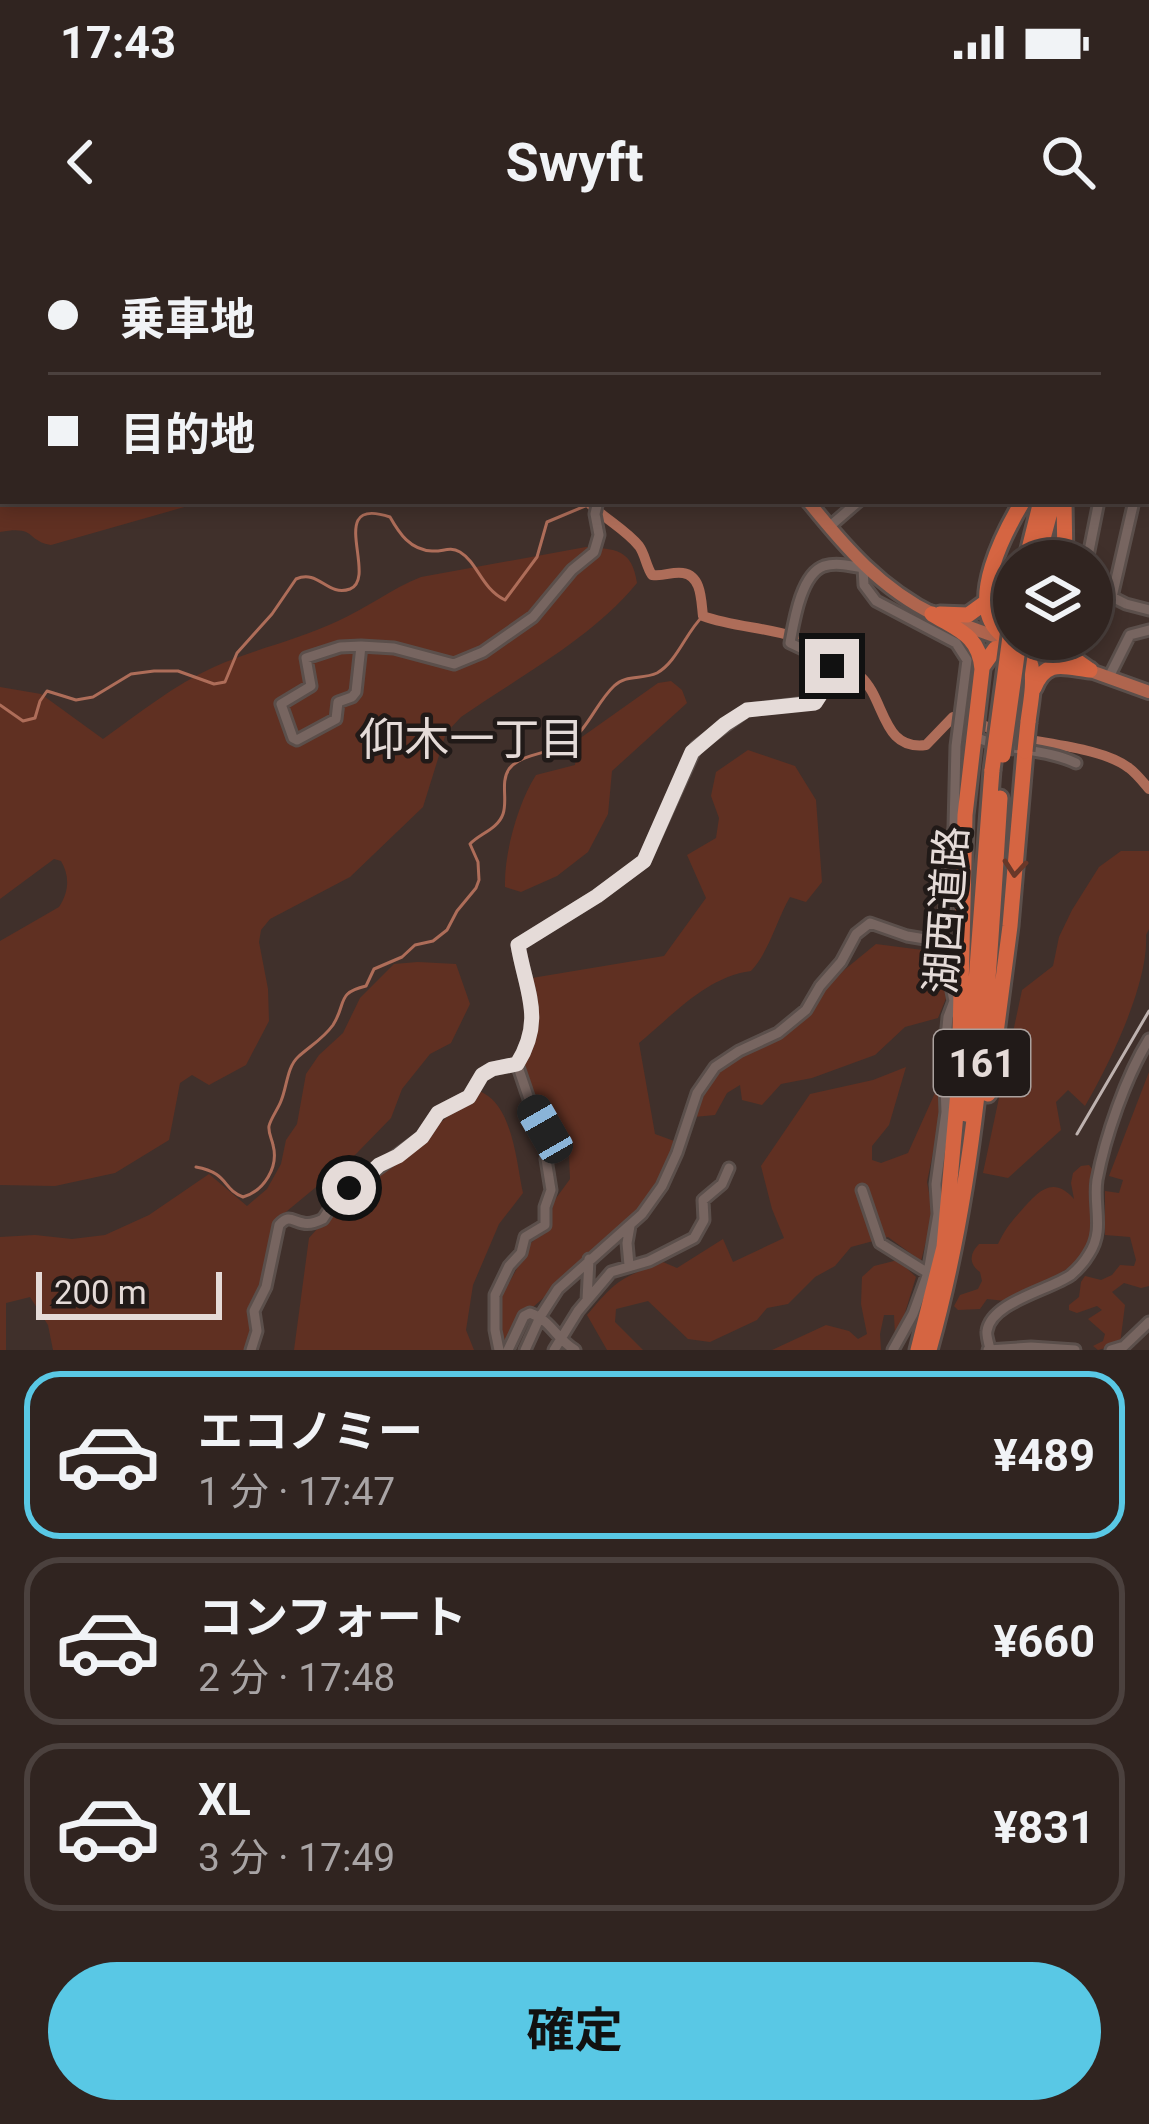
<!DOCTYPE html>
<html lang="ja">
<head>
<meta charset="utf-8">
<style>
	body { margin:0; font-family:Roboto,"Noto Sans JP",sans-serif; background:#382c29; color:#f1f3f6; height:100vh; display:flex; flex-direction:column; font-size:45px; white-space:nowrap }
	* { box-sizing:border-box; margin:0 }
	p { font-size:39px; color:#a8a4a5 }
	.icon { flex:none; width:66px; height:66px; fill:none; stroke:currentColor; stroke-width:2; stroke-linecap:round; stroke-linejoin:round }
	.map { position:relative; height:1110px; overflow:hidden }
	.side { display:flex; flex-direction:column; background:#302420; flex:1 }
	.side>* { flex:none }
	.banner { position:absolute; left:0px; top:0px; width:1149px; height:264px; box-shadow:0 6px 18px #0003,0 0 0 3px #4b413e; display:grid; align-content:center; height:264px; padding:0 48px; background:#302420 }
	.fabs { position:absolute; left:993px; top:300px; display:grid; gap:24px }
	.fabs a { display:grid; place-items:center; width:120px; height:120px; border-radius:50%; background:#302420; box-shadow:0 6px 18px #0003,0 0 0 3px #4b413e; font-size:60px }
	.scale { position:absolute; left:36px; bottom:30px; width:186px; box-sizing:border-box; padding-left:12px; border:6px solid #e5dbd8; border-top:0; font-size:33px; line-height:42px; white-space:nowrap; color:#e5dbd8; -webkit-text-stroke:9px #211a18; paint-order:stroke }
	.end { position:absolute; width:54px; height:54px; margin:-27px; border:15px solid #e5dbd8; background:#111; box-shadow:0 0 0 6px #111 }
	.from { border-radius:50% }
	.car { position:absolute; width:36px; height:72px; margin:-36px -18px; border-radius:15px; box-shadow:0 0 9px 3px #0007; background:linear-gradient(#222 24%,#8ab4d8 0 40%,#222 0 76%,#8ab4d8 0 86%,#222 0) }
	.banner b { display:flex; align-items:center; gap:42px; height:114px; font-size:45px }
	.banner b+b { border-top:3px solid #4b413e }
	.banner i { width:30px; height:30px; background:#f1f3f6 }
	ul { padding:21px 0 0; list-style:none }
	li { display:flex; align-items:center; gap:36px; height:168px; margin:0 24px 18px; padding:0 24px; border:6px solid #4b413e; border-radius:36px }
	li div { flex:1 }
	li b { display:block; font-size:45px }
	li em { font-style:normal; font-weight:700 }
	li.selected { border-color:#59c8e5 }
	li>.icon { width:108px; height:108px; stroke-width:1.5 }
	.primary-button { display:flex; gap:24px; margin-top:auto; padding:24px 48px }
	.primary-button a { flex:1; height:138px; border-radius:72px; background:#59c8e5; color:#111; font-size:48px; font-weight:700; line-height:138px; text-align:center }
	.status { display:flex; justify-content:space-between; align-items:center; height:84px; padding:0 60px; background:#302420; direction:ltr }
	.status svg { height:33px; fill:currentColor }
	header { display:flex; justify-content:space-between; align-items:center; height:156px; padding:0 48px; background:#302420; font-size:54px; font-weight:700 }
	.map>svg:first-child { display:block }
	.green { fill:#603022 }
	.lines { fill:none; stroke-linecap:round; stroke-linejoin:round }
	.stream { stroke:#ae6d59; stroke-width:3 }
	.river { stroke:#ae6d59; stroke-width:10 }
	.minor-casing { stroke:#5b4f4b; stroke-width:15 }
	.major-casing { stroke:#5b4f4b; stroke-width:18 }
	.highway-casing { stroke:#5b4f4b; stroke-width:21 }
	.minor { stroke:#776560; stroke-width:9 }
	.major { stroke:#af654e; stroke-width:12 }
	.highway { stroke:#d56542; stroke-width:15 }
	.rail { stroke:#beb2af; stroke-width:3 }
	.highway-bridge-casing { stroke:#5b4f4b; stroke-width:21; stroke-linecap:butt }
	.highway-bridge { stroke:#d56542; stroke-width:15 }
	.oneway { stroke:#693829 }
	.route { stroke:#e5dbd8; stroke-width:15 }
	.labels { text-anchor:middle; stroke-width:9; stroke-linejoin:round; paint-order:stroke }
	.shield { fill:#211a18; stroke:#aaa19e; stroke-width:3 }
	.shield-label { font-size:39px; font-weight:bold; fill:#e5dbd8 }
	.street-label { font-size:42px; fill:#e5dbd8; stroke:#211a18 }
	.neighbourhood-label { font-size:45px; fill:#e5dbd8; stroke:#211a18 }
</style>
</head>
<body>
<div class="status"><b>17:43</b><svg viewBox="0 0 49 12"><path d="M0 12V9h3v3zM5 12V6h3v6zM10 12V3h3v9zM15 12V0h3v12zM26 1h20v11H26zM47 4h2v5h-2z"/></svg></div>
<header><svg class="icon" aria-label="back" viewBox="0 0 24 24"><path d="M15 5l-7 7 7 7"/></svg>Swyft<svg class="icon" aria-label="search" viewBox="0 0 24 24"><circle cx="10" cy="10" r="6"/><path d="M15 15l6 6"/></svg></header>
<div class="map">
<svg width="1149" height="1110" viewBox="0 0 1149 1110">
	<rect width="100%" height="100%" fill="#40302b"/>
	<path class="green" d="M3,200v61h250l-51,1 -151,43c-25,-4 -14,-20 -51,-13v-90z
		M586,307c30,2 46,2 51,36 -46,56 -117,93 -176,134l-15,16 -23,74 -73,70 -80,42 -9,11 -2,12 9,47 1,32 -23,44 -37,20 -17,-10 -12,8 -11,57 -54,33 -60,13 -55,-1v-244l59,-34c10,-15 11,-31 2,-46l-7,-2 -54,40v-212l41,7 62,45c35,-25 71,-54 111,-72 40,-18 84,-27 124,-46 29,-13 53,-32 83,-44z
		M671,441l11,9 5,13 -75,68 -4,43 -20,38 -31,24 -36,16 -16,-5c-1,-34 13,-84 31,-112l39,-10 4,-26 79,-56z
		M748,510l47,16 21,34 6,82 -16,20 -16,-5c-14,24 -20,53 -39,74 -45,6 -78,44 -112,72l16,91 19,7 -16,44 -29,37 -97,86 -13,8 -15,34 -5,-49 32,-58 17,-16 6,-26 16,-22 -1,-25 -37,-49 -12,-37c19,-41 23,-46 12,-90l132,-22 42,-58 -19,-43 29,-17 3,-20 -8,-22 5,-24z
		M1121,611h28v78l-3,6c3,48 -37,130 -61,171l-17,-16 -12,12 5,28 -53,48 -25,-5 39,-183 31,-24 6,-29 13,-27 27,-43z
		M876,704l62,8 9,44 -9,22 -33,9 -30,28 -63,23 -31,6 -19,21 -20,-5 -2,-15 -13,8 -12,22 -21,2 12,-32 24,-22 52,-26 30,-23 11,-22 20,-21z
		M418,722l38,2 14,40 -19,39 -21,11 -28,35 -11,29 -35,36 -81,67 -11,62 -15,25 2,26 -5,16h-193l-5,-25 -18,-28 -24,6v47h-6v-113l35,-2 37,4 33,-4 44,-20 60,-41 38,32 20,-17 14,-25 5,-24 11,-16 9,-50 13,-19 24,-22 17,-35 34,-34z
		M906,827l-17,58 -17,21v14l9,3 27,-10 31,-69 2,29 -14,69 6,32 -12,47 -33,-24 -37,10 -16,19 -20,11 -27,27 -21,4 -10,12 -47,22 -22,-3 -40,-38 -32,8 -1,13 28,28h-36l-20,-35c31,-37 33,-36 76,-53l14,6 46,-29 10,23 51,-24 -12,-29 -11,-43 49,-72 63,-14z
		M1149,832v214l-8,2 -17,-5 -12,9 13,13 -5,39 -22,6 -5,-4 10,-5 2,-7 -17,-15 14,-9 -5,-4 -20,7 -8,-3v-5l10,-8 2,-15 4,-6 16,4 11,-5 8,-10 14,1 2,-6 -6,-23 -25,-2v-44l14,2 4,-13 -14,-4z
		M479,851c34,13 37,70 44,102l-24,31 -26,61 -7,45 8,20h-180l15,-112 26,-29z
		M1089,925l6,8 -3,14 1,41 -7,24 -12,13 -56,32 -13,4 -18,-2 -7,10 -22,1 -4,-4 6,-11 18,-6 4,-8 -2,-9c-11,-8 -11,-18 -1,-28h19c6,-13 12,-21 22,-32 17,-19 32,-38 54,-13l-3,-16 2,-10 8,-7z
		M898,1020l18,17 -12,39 -9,18 -1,-19h-10l-4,19 1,16h-109l54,-25 23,6 9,8 9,-5 -6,-30 1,-27 12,-11z"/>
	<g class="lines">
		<path class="stream" d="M0,465l23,16 12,-3 5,-17 7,-10 29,9 17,-3 38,-23 23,-3h24l36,13 11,-2 12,-29 35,-39 24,-35c23,-10 31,18 54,10 29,-11 -26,-94 40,-72 9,16 20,33 42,34 11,1 17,-5 28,1 18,11 21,36 45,48l32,-43 10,-35 43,-18
			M196,927c33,6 26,22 47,30 21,-6 36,-30 30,-52 -1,-6 -5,-12 -4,-19 2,-8 9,-17 12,-25 6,-14 6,-34 17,-44 12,-11 25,-18 35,-32 14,-22 3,-32 33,-39l8,-17 28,-12 13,-12 18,-4 14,-11 10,-19 19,-23 3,-8 -1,-18 -8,-18c9,-10 28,-15 33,-30 5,-14 -3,-32 6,-45 12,-16 42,-15 58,-26 21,-13 29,-40 47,-57 12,-12 28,-6 43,-13 20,-11 29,-41 46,-57"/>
		<path class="river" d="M0,111h3
			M590,261v3c15,15 36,26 49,42 6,8 7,20 13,29 12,2 20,-4 31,-2 19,3 18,28 20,43 30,11 62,11 92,21 15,5 29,15 42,23 7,5 17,10 23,16 26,23 21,75 66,69l27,-28c21,-1 34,13 54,18 33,9 95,12 122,33 7,5 14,14 20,21"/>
		<defs>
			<path id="minor" d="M161,0l1,3
				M288,0l1,3
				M496,0l23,3
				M873,0l9,3
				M993,0l8,3
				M1055,0l8,3
				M174,3l2,-3
				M326,3l1,-3
				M425,3l1,-3
				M560,3v-3
				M592,3v-3
				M621,3l1,-3
				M651,3v-3
				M697,3l1,-3
				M843,3l1,-3
				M950,3l1,-3
				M1088,3l1,-3
				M1146,47l3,-10
				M1146,124h3
				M1146,212l3,-12
				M1146,255l3,1
				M829,287l30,-26
				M1087,321l12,-60
				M863,328l1,17 12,16 80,42 11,17 -11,86 -2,81 -8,60 -3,60 11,54 -6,16 -4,42 2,53 -10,72 2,30 -10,59 -15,41 -20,36
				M1092,347l34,17 23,6
				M1112,357l22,-96
				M361,406l33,2 60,16 29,-12 50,-35 39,-47 22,-18 5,-17 -4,-21 3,-13
				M361,406l-5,46 -4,5 -14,5 -2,17 -39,21 -4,-2 -12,-34 30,-18 -5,-28 34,-11z
				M1109,437l21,-42 19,-5
				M978,498c31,14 67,10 98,25
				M862,950l18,53 48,30
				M629,1025l-2,-22 3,-17
				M587,1060l2,-41
				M990,1109c-1,-4 -4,-15 -3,-18 4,-29 63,-41 84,-56 7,-6 14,-14 18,-21 16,-24 4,-48 8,-74 8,-43 29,-104 52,-141
				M251,1110l6,-19 -3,-20 12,-24 13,-62c10,-11 13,-4 24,-2 7,2 14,-1 20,-4l13,-20 86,-62 16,-24 31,-16 13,-22 10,-6 25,-5c28,-45 9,-73 1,-119l79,-49 47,-35 52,-114 51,-37 68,-8 20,-30 -11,-13 -34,-16c4,-22 11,-69 34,-77 13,-4 27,0 39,2
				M499,1110l-4,-20v-35l14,-29 12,-13 4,-16 20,-12v-18l6,-17 -5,-31 7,-16 -1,-5 -22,-36 -13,-38
				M508,1110l16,-34 6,-3c22,8 26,26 45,37
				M525,1110l15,-33 18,-28 84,-75 20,-28 15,-33 20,-60 18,-26 24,-16 39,-18 28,-23 14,-24 21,-24 15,-28 14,-11 37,13 36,6
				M554,1110l24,-39 33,-39 38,-11 45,-23 10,-18 -1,-20 19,-16 7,-16
				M988,1110l43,-3 44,3
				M1111,1110l13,-4 25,-24"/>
			<path id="major" d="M112,0l3,3
				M808,261c37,46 73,88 127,114
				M955,382l194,70"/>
			<path id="highway" d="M1122,3l1,-3
				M1136,3l1,-3
				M1023,261c-18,30 -56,101 -24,131 11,10 28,17 32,34 4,17 -1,39 -3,56
				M1064,261l1,60
				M1026,321l15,-60
				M1037,321l16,-60
				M932,374c26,16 47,21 50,55l-17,146 -6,265 -15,167
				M940,374l28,1 18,-13
				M1054,399l7,11 27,19
				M983,426l12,-17 34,-10
				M1034,448c12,-30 30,-21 56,-18
				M988,854l22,-168 15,-175
				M966,874l26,-344
				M918,1110l28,-111
				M929,1110c51,-181 59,-366 71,-552"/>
		</defs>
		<use href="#minor" class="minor-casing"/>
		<use href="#major" class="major-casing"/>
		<use href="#highway" class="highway-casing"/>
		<use href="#minor" class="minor"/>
		<use href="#major" class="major"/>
		<use href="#highway" class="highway"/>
		<path class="rail" d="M1077,894l72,-123"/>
		<defs>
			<path id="highway-bridge" d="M1025,511l3,-29
				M1003,515l15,-107
				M992,530l19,-141"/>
		</defs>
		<use href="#highway-bridge" class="highway-bridge-casing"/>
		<use href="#highway-bridge" class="highway-bridge"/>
	</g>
	<defs><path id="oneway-chevron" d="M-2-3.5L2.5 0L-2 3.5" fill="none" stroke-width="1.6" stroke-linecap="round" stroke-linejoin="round" transform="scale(3)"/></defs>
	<use class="oneway" href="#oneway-chevron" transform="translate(1015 628) rotate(95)"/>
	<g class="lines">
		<path class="route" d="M349,948l14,-8 16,-15 19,-9 24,-19 16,-24 31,-16 13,-22 10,-6 25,-5c28,-45 9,-72 1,-119l79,-49 47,-35 48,-109 33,-28 22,-14 68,-7 20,-31 -3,-6"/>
	</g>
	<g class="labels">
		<rect class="shield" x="934" y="790" width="96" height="66" rx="9"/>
		<g class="shield-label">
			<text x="982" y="837">161</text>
		</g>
		<g class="street-label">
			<text transform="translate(946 670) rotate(-86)" y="15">湖西道路</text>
		</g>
		<g class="neighbourhood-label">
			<text x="472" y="515">仰木一丁目</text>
		</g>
	</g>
</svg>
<div class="fabs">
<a><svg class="icon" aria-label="layers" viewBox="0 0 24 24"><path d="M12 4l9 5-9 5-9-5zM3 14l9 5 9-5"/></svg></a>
</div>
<div class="scale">200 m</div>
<i class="end from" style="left:349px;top:948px"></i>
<i class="end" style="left:832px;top:426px"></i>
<i class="car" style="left:545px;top:889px;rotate:330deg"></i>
<div class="banner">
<b><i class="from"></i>乗車地</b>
<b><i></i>目的地</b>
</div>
</div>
<section class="side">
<ul>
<li class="selected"><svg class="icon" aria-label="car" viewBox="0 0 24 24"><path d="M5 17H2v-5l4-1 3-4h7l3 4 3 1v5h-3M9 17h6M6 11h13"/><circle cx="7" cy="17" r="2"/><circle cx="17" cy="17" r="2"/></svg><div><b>エコノミー</b><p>1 分 · 17:47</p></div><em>¥489</em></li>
<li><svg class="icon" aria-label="car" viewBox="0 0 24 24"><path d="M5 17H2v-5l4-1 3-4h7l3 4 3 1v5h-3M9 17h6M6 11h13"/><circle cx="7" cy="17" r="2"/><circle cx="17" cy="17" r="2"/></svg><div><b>コンフォート</b><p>2 分 · 17:48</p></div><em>¥660</em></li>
<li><svg class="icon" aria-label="car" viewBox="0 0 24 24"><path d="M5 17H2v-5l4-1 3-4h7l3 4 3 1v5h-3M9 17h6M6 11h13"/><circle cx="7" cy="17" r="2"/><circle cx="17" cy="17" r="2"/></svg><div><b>XL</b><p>3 分 · 17:49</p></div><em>¥831</em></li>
</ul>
<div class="primary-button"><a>確定</a></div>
</section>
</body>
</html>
